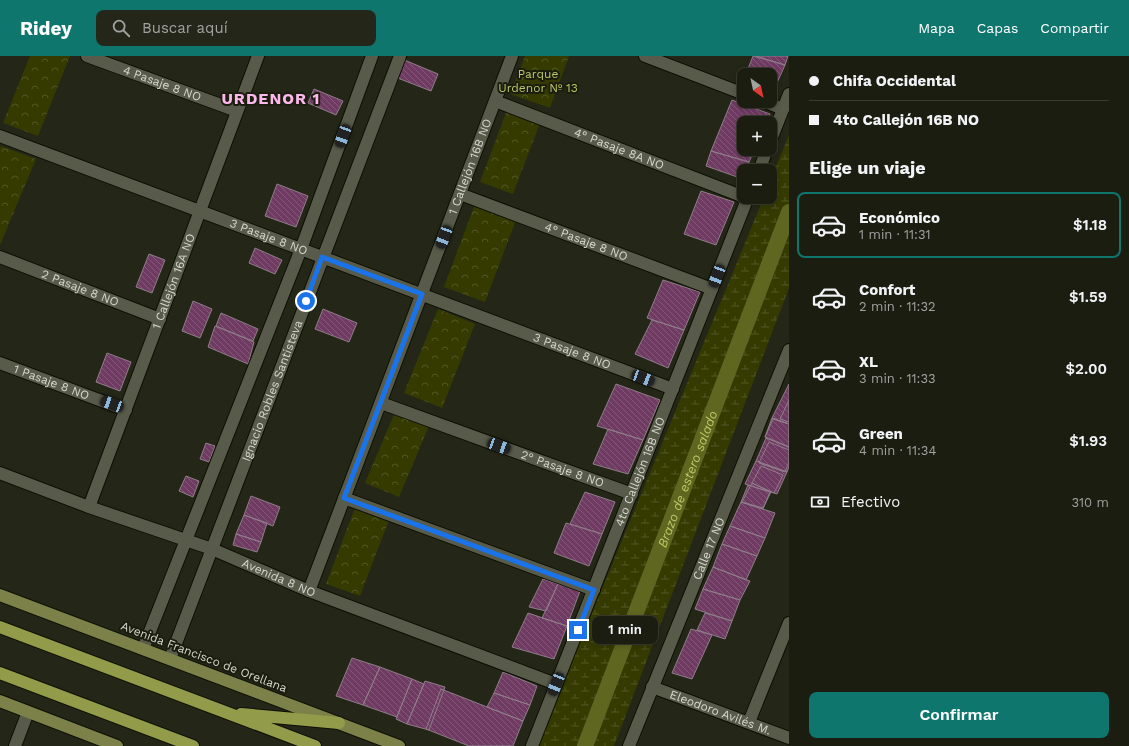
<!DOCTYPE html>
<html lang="es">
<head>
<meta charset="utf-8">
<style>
	body { margin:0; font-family:"Work Sans",sans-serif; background:#24261a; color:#f1f3f6; height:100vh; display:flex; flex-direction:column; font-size:15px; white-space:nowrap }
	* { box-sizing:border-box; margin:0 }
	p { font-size:13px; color:#a0a29f }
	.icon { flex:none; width:22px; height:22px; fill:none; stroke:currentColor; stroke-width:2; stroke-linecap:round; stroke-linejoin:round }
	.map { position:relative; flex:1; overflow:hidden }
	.drawer { display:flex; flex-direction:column; background:#1b1d11; width:340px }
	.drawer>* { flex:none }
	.top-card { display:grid; align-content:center; height:88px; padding:0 20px; background:#1b1d11 }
	.needle { width:26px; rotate:147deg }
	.fabs { position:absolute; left:737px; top:12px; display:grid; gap:8px }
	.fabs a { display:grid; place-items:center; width:40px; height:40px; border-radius:8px; background:#1b1d11; box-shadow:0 2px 6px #0003,0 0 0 1px #393b31; font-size:20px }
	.end { position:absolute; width:18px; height:18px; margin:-9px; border:5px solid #1a73e8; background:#fff; box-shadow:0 0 0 2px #fff }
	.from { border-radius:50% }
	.bubble { position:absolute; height:28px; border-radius:8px; background:#1b1d11; box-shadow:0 2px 6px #0003,0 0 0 1px #393b31; font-size:13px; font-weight:600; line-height:28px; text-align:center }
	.car { position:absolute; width:12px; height:24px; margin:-12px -6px; border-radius:5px; box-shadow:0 0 3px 1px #0007; background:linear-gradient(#222 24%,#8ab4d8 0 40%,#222 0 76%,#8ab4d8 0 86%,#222 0) }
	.top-card b { display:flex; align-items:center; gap:14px; height:38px; font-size:15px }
	.top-card b+b { border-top:1px solid #393b31 }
	.top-card i { width:10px; height:10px; background:#f1f3f6 }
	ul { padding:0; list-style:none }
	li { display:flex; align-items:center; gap:12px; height:66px; margin:0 8px 6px; padding:0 12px; border:2px solid transparent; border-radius:8px }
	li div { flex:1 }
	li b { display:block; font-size:15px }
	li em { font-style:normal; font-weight:600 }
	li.active { border-color:#0f766e }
	li>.icon { width:36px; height:36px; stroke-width:1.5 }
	h2 { padding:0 20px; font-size:18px; line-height:48px }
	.pay { display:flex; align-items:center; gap:10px; height:44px; padding:0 20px; font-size:15px }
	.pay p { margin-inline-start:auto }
	.action { display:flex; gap:8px; margin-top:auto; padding:8px 20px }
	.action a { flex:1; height:46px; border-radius:8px; background:#0f766e; color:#fff; font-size:16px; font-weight:600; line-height:46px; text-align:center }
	header { display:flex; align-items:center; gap:24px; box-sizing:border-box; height:56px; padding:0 20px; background:#0f766e; color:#fff }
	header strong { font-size:19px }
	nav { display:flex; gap:22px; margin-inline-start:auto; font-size:14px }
	.search { width:280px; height:36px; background:#24261a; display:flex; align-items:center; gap:10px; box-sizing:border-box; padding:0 14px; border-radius:8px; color:#a0a29f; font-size:15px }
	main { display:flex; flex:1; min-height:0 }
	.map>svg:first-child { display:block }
	.wetland { fill:url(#wetland-marsh) }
	.park { fill:url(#park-crowns) }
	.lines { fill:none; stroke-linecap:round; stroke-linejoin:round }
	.canal { stroke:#5f6620; stroke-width:16 }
	.building { fill:url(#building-back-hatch); stroke:#8e7d89 }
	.minor-casing { stroke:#0e0f03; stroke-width:14 }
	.major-casing { stroke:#0e0f03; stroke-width:14 }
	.highway-casing { stroke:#0e0f03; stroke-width:14 }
	.minor { stroke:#585b4a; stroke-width:12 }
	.major { stroke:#7b8149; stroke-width:12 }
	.highway { stroke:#929b49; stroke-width:12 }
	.route { stroke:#1a73e8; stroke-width:5 }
	.labels { text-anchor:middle; stroke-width:4; stroke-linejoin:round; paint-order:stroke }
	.park-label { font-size:12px; fill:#bcc866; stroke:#1b1d0e }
	.street-label { font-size:12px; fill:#d6d7cd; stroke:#1b1d0e }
	.water-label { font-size:13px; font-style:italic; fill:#bcc866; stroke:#1b1d0e }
	.district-label { font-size:16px; font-weight:bold; letter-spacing:1px; fill:#fcb8ea; stroke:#1b1d0e }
</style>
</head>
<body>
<header>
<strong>Ridey</strong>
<div class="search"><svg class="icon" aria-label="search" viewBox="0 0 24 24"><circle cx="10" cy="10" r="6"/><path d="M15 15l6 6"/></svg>Buscar aquí</div>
<nav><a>Mapa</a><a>Capas</a><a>Compartir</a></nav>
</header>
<main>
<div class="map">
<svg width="789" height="690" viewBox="0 0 789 690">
	<defs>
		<pattern id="wetland-marsh" width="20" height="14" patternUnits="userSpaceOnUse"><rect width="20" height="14" fill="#353a00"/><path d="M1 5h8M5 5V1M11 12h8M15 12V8" fill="none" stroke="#525624"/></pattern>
		<pattern id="park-crowns" width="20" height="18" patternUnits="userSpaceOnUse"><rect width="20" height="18" fill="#353a00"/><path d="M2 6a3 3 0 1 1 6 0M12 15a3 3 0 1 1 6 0" fill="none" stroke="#525624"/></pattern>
		<pattern id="building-back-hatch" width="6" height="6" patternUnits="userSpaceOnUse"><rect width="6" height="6" fill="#703b63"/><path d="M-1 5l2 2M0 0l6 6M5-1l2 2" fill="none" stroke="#845778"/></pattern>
	</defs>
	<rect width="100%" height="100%" fill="#242717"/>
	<path class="wetland" d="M789,79v153l-175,458h-77l227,-549h6v-16z"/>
	<path class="park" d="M30,0h40l-32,80 -35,-13z
		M525,0h44l-19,52 -40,-14z
		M507,54l33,13 -27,71 -33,-12z
		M1,90l35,13 -36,86v-97z
		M475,148l41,16 -31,82 -41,-15z
		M438,253l37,15 -33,84 -38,-15z
		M395,356l34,14 -30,71 -34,-14z
		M355,452l34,12 -29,76 -34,-12z"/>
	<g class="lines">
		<path class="canal" id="s1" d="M585,690l204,-534"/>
	</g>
	<path class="building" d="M753,0l32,9 -9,20 -6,-2v-8l-24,-1z
		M756,0h32l-3,9z
		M402,3l36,15 -7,17 -36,-14z
		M314,33l29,12 -7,14 -28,-12z
		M732,44l38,14 -4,9h-22v26h11l-6,13 -38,-11z
		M711,95l38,11 -3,9h-2l-1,8 -37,-13z
		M277,128l31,12 -12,31 -31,-11z
		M701,135l33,11 -18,43 -32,-11z
		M255,192l27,12 -7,14 -26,-11z
		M149,198l16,6 -13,33 -16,-6z
		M663,224l37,12 -16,38 -37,-12z
		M193,245l19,8 -12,29 -18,-7z
		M323,253l34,14 -8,19 -34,-13z
		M221,257l37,16 -5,12 -37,-15z
		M652,264l32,10 -16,38 -33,-14z
		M215,270l39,16 -6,22 -40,-17z
		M107,297l24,9 -11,29 -24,-9z
		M616,328l44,16 -17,40 -46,-14z
		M789,328v40l-17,-6z
		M789,344v22l-9,-3z
		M772,362l17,6v23l-24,-10z
		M773,363l16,5v23l-24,-10z
		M608,373l35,11 -15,34 -35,-10z
		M766,382l23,9v20l-2,5 -31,-11z
		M769,386l20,8v12l-4,10 -26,-9z
		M206,387l9,3 -6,16 -9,-3z
		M756,405l31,11 -10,22 -32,-10z
		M761,410l22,9 -9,18 -22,-10z
		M186,420l13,5 -6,16 -14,-6z
		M752,427l19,9 -8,16 -21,-6z
		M748,429l22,7 -7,17 -22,-7z
		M585,436l30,10 -13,32 -32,-10z
		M251,440l29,11 -7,19 -29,-11z
		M741,446l34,11 -10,25 -35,-12z
		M244,459l23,8 -6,19 -25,-8z
		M566,467l36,11 -13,32 -35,-13z
		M730,470l35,12 -8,18 -35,-12z
		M236,478l25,8 -4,10 -24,-7z
		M722,488l35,12 -11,24 -33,-13z
		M713,511l37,14 -10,19 -37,-11z
		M543,523l15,5 -12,27 -17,-4z
		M558,528l22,7 -13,35 -25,-8z
		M703,533l37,11 -8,21 -37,-12z
		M528,557l39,13 -13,33 -42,-12z
		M705,557l27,8 -7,18 -28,-9z
		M691,573l21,6 -20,44 -20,-6z
		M352,602l28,9 -17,38 -27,-9z
		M380,611l32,12 -15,38 -34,-12z
		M503,616l34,14 -7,19 -36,-12z
		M412,623l12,5 -17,40 -11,-5z
		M425,625l20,6 -16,43 -22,-6z
		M441,633l82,32 -10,25h-44l-43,-17z
		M494,637l36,12 -7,16 -36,-14z"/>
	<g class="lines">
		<defs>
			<g id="minor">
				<path id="s2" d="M87,0l150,55"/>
				<path d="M645,0l99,38"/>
				<path id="s3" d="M495,45l249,96"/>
				<path d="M763,45l20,8"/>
				<path id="s4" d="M0,80l673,253"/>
				<path d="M770,86l19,-48"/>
				<path d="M759,115l8,-22"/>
				<path id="s5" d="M460,138l252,95"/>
				<path id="s6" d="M0,201l160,62"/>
				<path id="s7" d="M0,307l126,47"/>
				<path id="s8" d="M381,347l251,91"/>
				<path id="s9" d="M0,417l89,34 123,42 97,42 247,93"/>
				<path d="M344,442l250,92"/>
				<path id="s10" d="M89,451l169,-451"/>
				<path id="s11" d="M309,535l203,-535"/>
				<path d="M143,593l158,-400 71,-193"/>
				<path id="s12" d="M170,603l230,-603"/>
				<path id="s13" d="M652,631l137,51"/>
				<path d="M749,666l40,-99"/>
				<path d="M15,690l13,-34"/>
				<path id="s14" d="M532,690l216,-549"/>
				<path id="s15" d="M629,690l160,-396"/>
			</g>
			<path id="major" d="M0,539l399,151
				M0,645l117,45"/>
			<path id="highway" d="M0,571l315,119
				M0,617l193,73
				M241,658l98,9"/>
		</defs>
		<use href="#minor" class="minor-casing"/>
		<use href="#major" class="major-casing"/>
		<use href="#highway" class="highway-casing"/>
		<use href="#minor" class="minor"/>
		<use href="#major" class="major"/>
		<use href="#highway" class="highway"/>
	</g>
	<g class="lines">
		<path class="route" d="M306,245l16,-44 100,37 -78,204 250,92 -16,40"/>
	</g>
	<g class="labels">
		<g class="park-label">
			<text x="538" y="22">Parque<tspan x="538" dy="14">Urdenor Nº 13</tspan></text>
		</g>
		<g class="street-label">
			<text dy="4" stroke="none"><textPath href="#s2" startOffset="80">4 Pasaje 8 NO</textPath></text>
			<text dy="4" stroke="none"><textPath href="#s3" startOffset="133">4° Pasaje 8A NO</textPath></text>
			<text dy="4" stroke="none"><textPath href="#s11" startOffset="454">1 Callejón 16B NO</textPath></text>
			<text dy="4" stroke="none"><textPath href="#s4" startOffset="287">3 Pasaje 8 NO</textPath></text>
			<text dy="4" stroke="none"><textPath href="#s5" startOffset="135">4° Pasaje 8 NO</textPath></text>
			<text dy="4" stroke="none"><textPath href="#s10" startOffset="241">1 Callejón 16A NO</textPath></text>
			<text dy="4" stroke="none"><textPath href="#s6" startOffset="86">2 Pasaje 8 NO</textPath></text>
			<text dy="4" stroke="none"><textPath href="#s4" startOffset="611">3 Pasaje 8 NO</textPath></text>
			<text dy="4" stroke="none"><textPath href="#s7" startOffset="55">1 Pasaje 8 NO</textPath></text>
			<text dy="4" stroke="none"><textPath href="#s12" startOffset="287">Ignacio Robles Santisteva</textPath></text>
			<text dy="4" stroke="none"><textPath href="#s8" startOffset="193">2° Pasaje 8 NO</textPath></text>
			<text dy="4" stroke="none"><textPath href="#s14" startOffset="295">4to Callejón 16B NO</textPath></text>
			<text dy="4" stroke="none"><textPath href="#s15" startOffset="213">Calle 17 NO</textPath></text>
			<text dy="4" stroke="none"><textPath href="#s9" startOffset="298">Avenida 8 NO</textPath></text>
			<text transform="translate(204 601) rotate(21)" y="4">Avenida Francisco de Orellana</text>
			<text dy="4" stroke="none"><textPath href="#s13" startOffset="73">Eleodoro Avilés M.</textPath></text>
		</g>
		<g class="water-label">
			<text dy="5" stroke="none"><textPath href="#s1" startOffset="286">Brazo de estero salado</textPath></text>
		</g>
		<g class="district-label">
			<text x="271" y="48">URDENOR 1</text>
		</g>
	</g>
</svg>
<div class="fabs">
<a><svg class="needle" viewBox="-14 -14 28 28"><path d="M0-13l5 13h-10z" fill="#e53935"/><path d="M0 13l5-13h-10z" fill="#a0a29f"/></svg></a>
<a>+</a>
<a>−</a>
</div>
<i class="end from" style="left:306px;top:245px"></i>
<i class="end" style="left:578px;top:574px"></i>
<div class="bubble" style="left:592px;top:560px;width:66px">1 min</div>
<i class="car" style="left:343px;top:80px;rotate:200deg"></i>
<i class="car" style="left:444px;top:181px;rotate:201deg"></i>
<i class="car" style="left:717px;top:220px;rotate:201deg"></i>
<i class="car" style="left:643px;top:322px;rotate:111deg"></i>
<i class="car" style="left:112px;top:348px;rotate:290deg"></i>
<i class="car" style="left:499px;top:390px;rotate:110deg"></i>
<i class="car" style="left:556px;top:628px;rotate:202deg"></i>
</div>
<section class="drawer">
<div class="top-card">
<b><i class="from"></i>Chifa Occidental</b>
<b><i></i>4to Callejón 16B NO</b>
</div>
<h2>Elige un viaje</h2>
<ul>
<li class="active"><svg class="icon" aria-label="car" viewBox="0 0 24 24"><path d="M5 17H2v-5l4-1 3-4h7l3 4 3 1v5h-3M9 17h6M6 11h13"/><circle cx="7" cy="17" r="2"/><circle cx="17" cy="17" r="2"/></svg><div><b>Económico</b><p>1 min · 11:31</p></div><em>$1.18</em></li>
<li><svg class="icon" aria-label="car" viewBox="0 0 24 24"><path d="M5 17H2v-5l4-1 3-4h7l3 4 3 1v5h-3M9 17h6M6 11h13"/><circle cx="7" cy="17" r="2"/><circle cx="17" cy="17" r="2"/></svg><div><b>Confort</b><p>2 min · 11:32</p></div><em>$1.59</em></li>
<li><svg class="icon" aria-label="car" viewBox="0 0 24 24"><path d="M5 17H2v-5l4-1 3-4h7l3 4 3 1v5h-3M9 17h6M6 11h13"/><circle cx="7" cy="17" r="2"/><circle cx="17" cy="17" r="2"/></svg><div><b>XL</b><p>3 min · 11:33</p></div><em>$2.00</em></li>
<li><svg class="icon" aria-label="car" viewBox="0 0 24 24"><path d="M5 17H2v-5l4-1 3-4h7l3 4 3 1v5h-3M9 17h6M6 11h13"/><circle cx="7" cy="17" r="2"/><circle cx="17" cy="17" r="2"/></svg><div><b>Green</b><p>4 min · 11:34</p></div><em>$1.93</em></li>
</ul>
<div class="pay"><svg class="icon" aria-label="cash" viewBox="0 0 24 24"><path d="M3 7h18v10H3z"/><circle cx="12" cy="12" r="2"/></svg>Efectivo<p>310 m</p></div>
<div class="action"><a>Confirmar</a></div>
</section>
</main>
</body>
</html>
